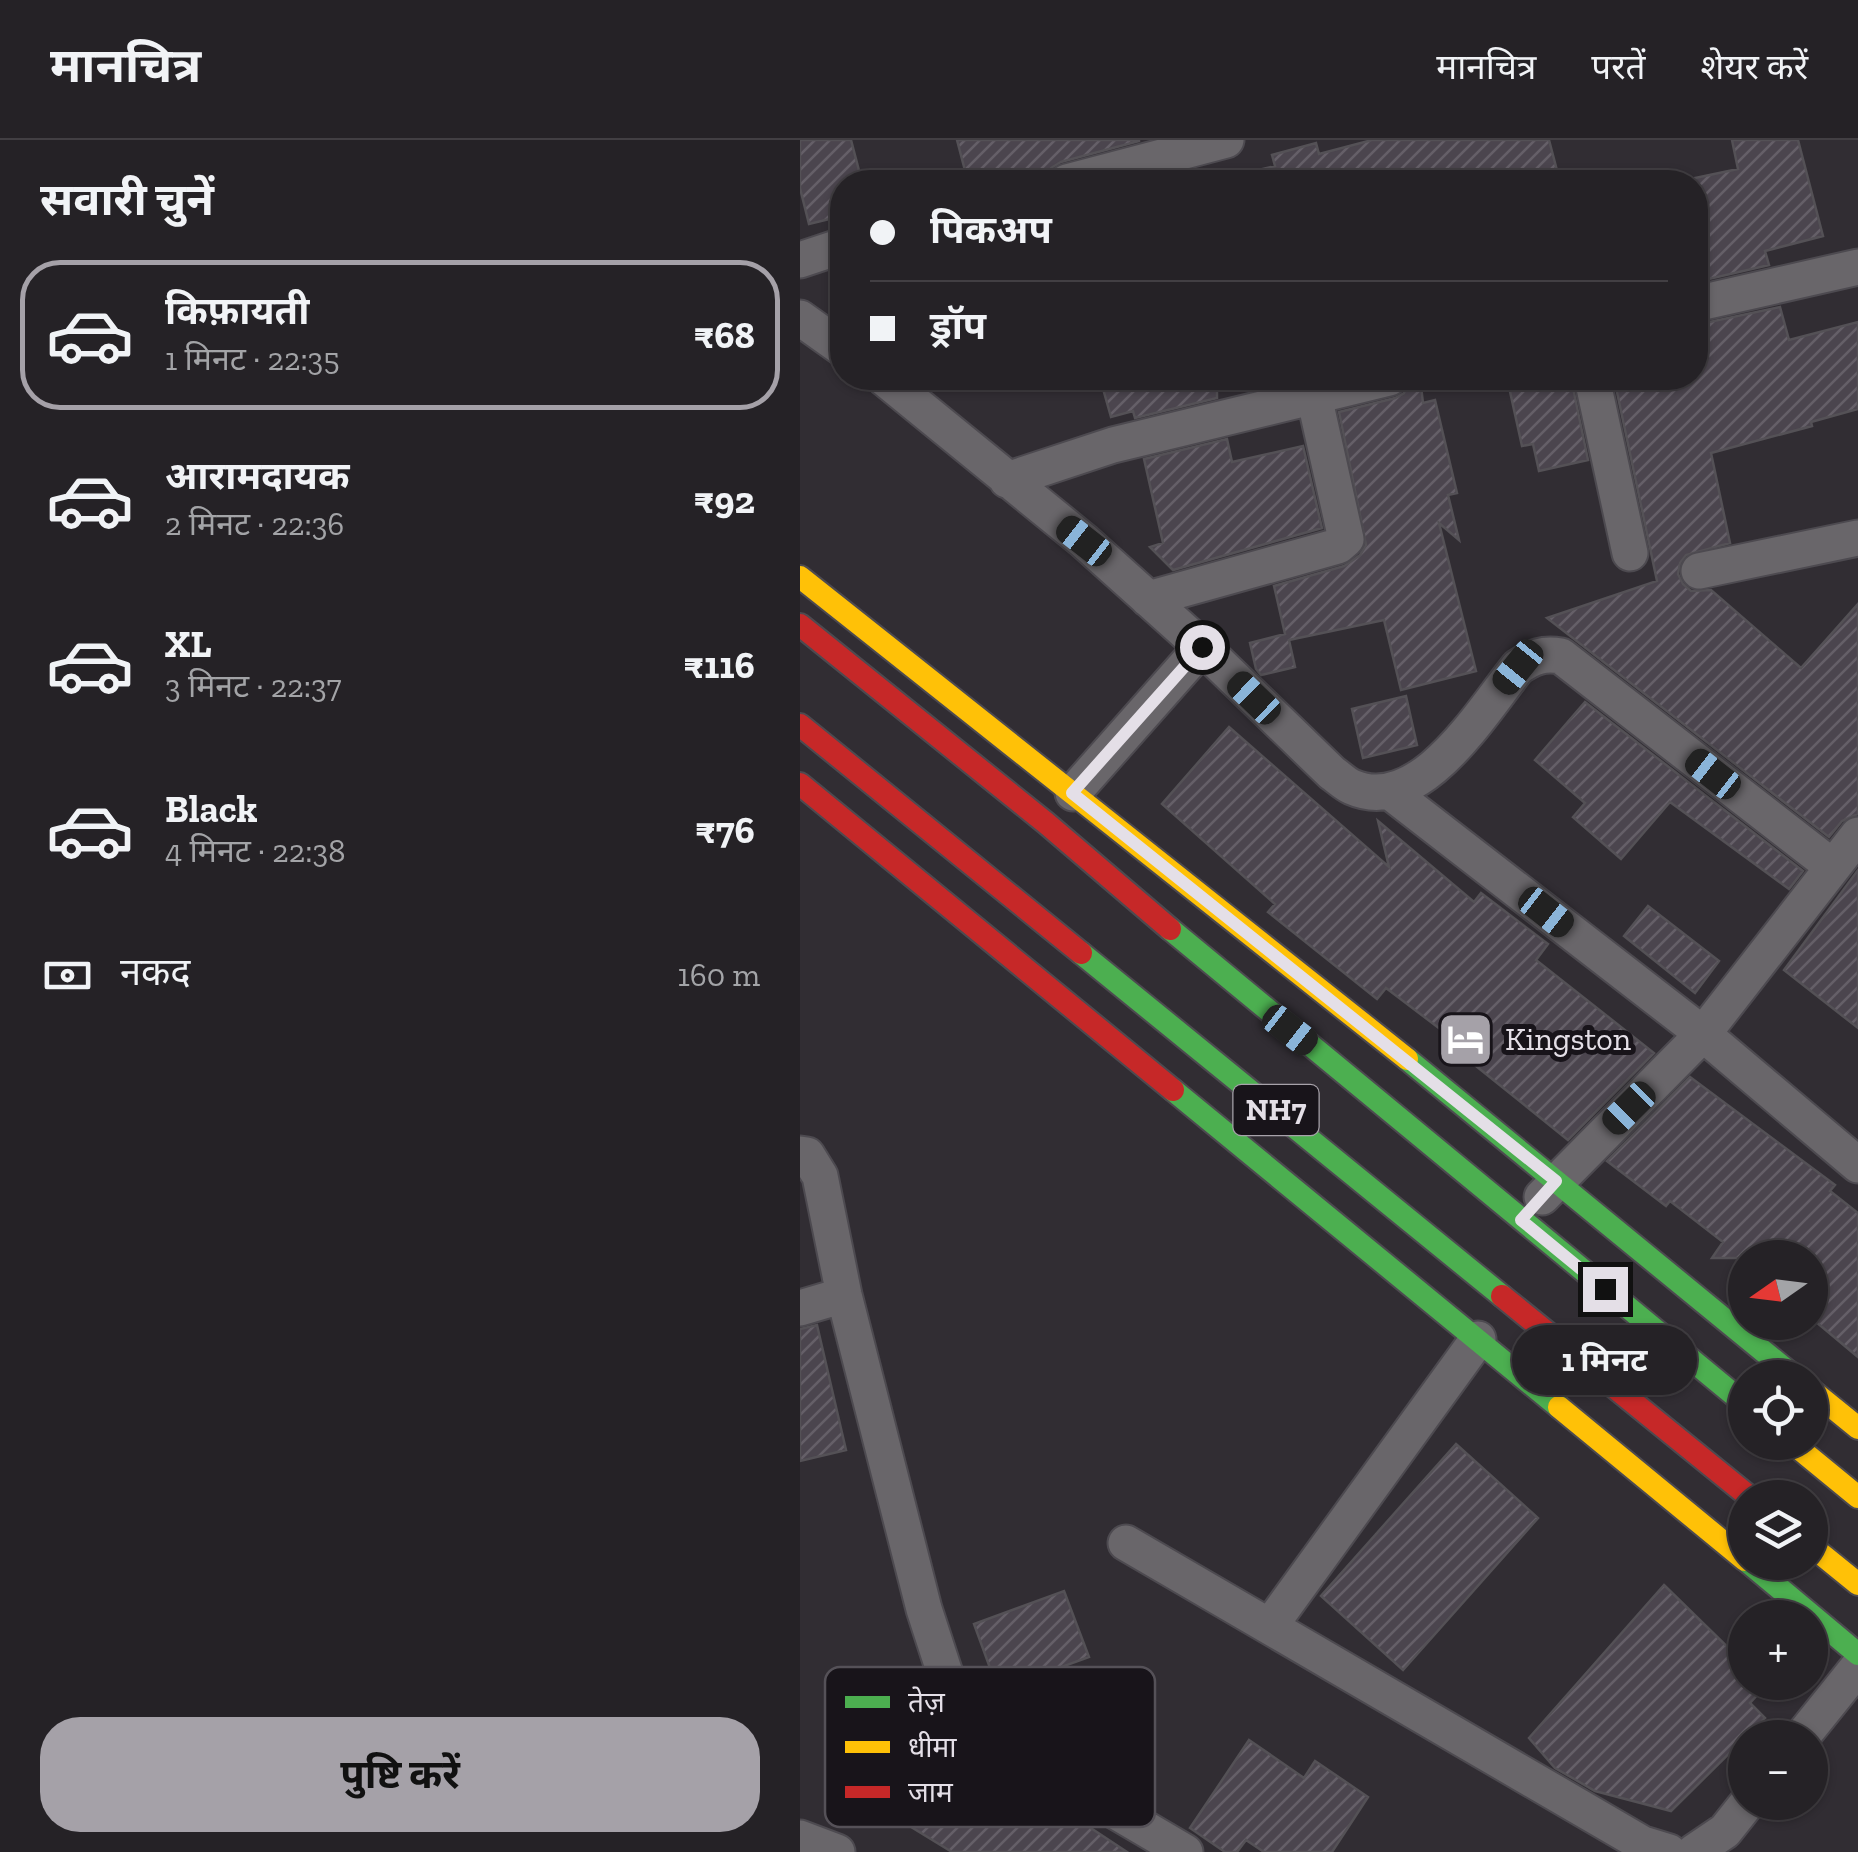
<!DOCTYPE html>
<html lang="hi">
<head>
<meta charset="utf-8">
<style>
	body { margin:0; font-family:"Zilla Slab","Noto Sans Devanagari",serif; background:#312f32; color:#f1f3f6; height:100vh; display:flex; flex-direction:column; font-size:38px; white-space:nowrap }
	* { box-sizing:border-box; margin:0 }
	p { font-size:32px; color:#a3a4a7 }
	.icon { flex:none; width:55px; height:55px; fill:none; stroke:currentColor; stroke-width:2; stroke-linecap:round; stroke-linejoin:round }
	.map { position:relative; flex:1; overflow:hidden }
	.drawer { display:flex; flex-direction:column; background:#252226; width:800px }
	.drawer>* { flex:none }
	.guide { position:absolute; left:30px; top:30px; width:878px; height:220px; border-radius:40px; box-shadow:0 2px 8px #0004,0 0 0 2px #423f43; display:grid; align-content:center; height:220px; padding:0 40px; background:#252226 }
	.needle { width:65px; rotate:256deg }
	.controls { position:absolute; left:928px; top:1100px; display:grid; gap:20px }
	.controls a { display:grid; place-items:center; width:100px; height:100px; border-radius:50%; background:#252226; box-shadow:0 2px 8px #0004,0 0 0 2px #423f43; font-size:50px }
	.end { position:absolute; width:45px; height:45px; margin:-22px; border:12px solid #e4dfe7; background:#111; box-shadow:0 0 0 5px #111 }
	.from { border-radius:50% }
	.bubble { position:absolute; height:70px; border-radius:35px; background:#252226; box-shadow:0 2px 8px #0004,0 0 0 2px #423f43; font-size:32px; font-weight:700; line-height:70px; text-align:center }
	.car { position:absolute; width:30px; height:60px; margin:-30px -15px; border-radius:12px; box-shadow:0 0 8px 2px #0007; background:linear-gradient(#222 24%,#8ab4d8 0 40%,#222 0 76%,#8ab4d8 0 86%,#222 0) }
	.guide b { display:flex; align-items:center; gap:35px; height:95px; font-size:38px }
	.guide b+b { border-top:2px solid #423f43 }
	.guide i { width:25px; height:25px; background:#f1f3f6 }
	ul { padding:0; list-style:none }
	li { display:flex; align-items:center; gap:30px; height:150px; margin:0 20px 15px; padding:0 20px; border:5px solid transparent; border-radius:40px }
	li div { flex:1 }
	li b { display:block; font-size:38px }
	li em { font-style:normal; font-weight:700 }
	li.selected { border-color:#a5a1a8 }
	li>.icon { width:90px; height:90px; stroke-width:1.5 }
	h2 { padding:0 40px; font-size:45px; line-height:120px }
	.pay { display:flex; align-items:center; gap:25px; height:110px; padding:0 40px; font-size:38px }
	.pay p { margin-inline-start:auto }
	.primary-button { display:flex; gap:20px; margin-top:auto; padding:20px 40px }
	.primary-button a { flex:1; height:115px; border-radius:40px; background:#a5a1a8; color:#111; font-size:40px; font-weight:700; line-height:115px; text-align:center }
	header { display:flex; align-items:center; gap:60px; box-sizing:border-box; height:140px; padding:0 50px; background:#252226; border-bottom:2px solid #423f43 }
	header strong { font-size:48px }
	nav { display:flex; gap:55px; margin-inline-start:auto; font-size:35px }
	main { display:flex; flex:1; min-height:0 }
	.map>svg:first-child { display:block }
	.building { fill:url(#building-hatch); stroke:#545156; stroke-width:2.5 }
	.lines { fill:none; stroke-linecap:round; stroke-linejoin:round }
	.street-casing { stroke:#4d4a50; stroke-width:39 }
	.fast-casing { stroke:#4d4a50; stroke-width:26 }
	.slow-casing { stroke:#4d4a50; stroke-width:26 }
	.jam-casing { stroke:#4d4a50; stroke-width:26 }
	.street { stroke:#69666a; stroke-width:35 }
	.fast { stroke:#4caf50; stroke-width:22 }
	.slow { stroke:#ffc107; stroke-width:22 }
	.jam { stroke:#c62828; stroke-width:22 }
	.route { stroke:#e4dfe7; stroke-width:12 }
	.labels { text-anchor:middle; stroke-width:10; stroke-linejoin:round; paint-order:stroke }
	.shield { fill:#18141a; stroke:#a7a2aa; stroke-width:2.5 }
	.shield-label { font-size:30px; font-weight:bold; fill:#e4dfe7 }
	.poi-label { font-size:32px; fill:#e4dfe7; stroke:#18141a; text-anchor:start }
	.key { fill:#18141a; stroke:#555158; stroke-width:2.5 }
	.key-label { font-size:28px; fill:#e4dfe7 }
</style>
</head>
<body>
<header>
<strong>मानचित्र</strong>
<nav><a>मानचित्र</a><a>परतें</a><a>शेयर करें</a></nav>
</header>
<main>
<section class="drawer">
<h2>सवारी चुनें</h2>
<ul>
<li class="selected"><svg class="icon" aria-label="car" viewBox="0 0 24 24"><path d="M5 17H2v-5l4-1 3-4h7l3 4 3 1v5h-3M9 17h6M6 11h13"/><circle cx="7" cy="17" r="2"/><circle cx="17" cy="17" r="2"/></svg><div><b>किफ़ायती</b><p>1 मिनट · 22:35</p></div><em>₹68</em></li>
<li><svg class="icon" aria-label="car" viewBox="0 0 24 24"><path d="M5 17H2v-5l4-1 3-4h7l3 4 3 1v5h-3M9 17h6M6 11h13"/><circle cx="7" cy="17" r="2"/><circle cx="17" cy="17" r="2"/></svg><div><b>आरामदायक</b><p>2 मिनट · 22:36</p></div><em>₹92</em></li>
<li><svg class="icon" aria-label="car" viewBox="0 0 24 24"><path d="M5 17H2v-5l4-1 3-4h7l3 4 3 1v5h-3M9 17h6M6 11h13"/><circle cx="7" cy="17" r="2"/><circle cx="17" cy="17" r="2"/></svg><div><b>XL</b><p>3 मिनट · 22:37</p></div><em>₹116</em></li>
<li><svg class="icon" aria-label="car" viewBox="0 0 24 24"><path d="M5 17H2v-5l4-1 3-4h7l3 4 3 1v5h-3M9 17h6M6 11h13"/><circle cx="7" cy="17" r="2"/><circle cx="17" cy="17" r="2"/></svg><div><b>Black</b><p>4 मिनट · 22:38</p></div><em>₹76</em></li>
</ul>
<div class="pay"><svg class="icon" aria-label="cash" viewBox="0 0 24 24"><path d="M3 7h18v10H3z"/><circle cx="12" cy="12" r="2"/></svg>नकद<p>160 m</p></div>
<div class="primary-button"><a>पुष्टि करें</a></div>
</section>
<div class="map">
<svg width="1058" height="1712" viewBox="0 0 1058 1712">
	<defs>
		<pattern id="building-hatch" width="6" height="6" patternUnits="userSpaceOnUse" patternTransform="scale(2.5)"><rect width="6" height="6" fill="#4b454e"/><path d="M-1 1l2-2M0 6l6-6M5 7l2-2" fill="none" stroke="#655f68"/></pattern>
	</defs>
	<rect width="100%" height="100%" fill="#312d33"/>
	<path class="building" d="M0,0h51l11,42h-20v34l-33,8 -9,-36z
		M157,0h182v1l-78,21 -10,6 -5,14h-78z
		M572,0h177l11,42h-305l-1,-11 21,-5 -3,-11 44,-12 3,11z
		M932,0h66l25,96 -58,15 4,14 -73,17 -1,-104 43,-9z
		M980,167l9,33 69,-18v87l-47,13 1,4 -101,27 19,90 -44,12 -6,8 -2,11 5,10 8,7 20,-1 90,78 57,-64v210l-16,7 -13,16 -282,-219 110,-37 -43,-203h81v-53z
		M300,238h117v20l-82,20 -2,-7 -22,6z
		M610,238h10l3,25 12,-3 22,93 -9,2 11,45 -20,-17 37,148 -75,19 -17,-70 -95,20 6,27 -34,8 -5,-6 -6,-26 35,-9 -11,-48 70,-20 16,-11 6,-10 -27,-133 56,-14 9,-5z
		M707,238h64l17,82 -49,11 -6,-27 -11,2z
		M427,299l5,23 71,-16 19,82 -149,42 -23,-23 13,-4 -19,-84z
		M606,556l11,49 -54,13 -11,-49z
		M785,562l218,169 -14,18 -119,-87 -49,57 -48,-42 12,-14 -50,-43z
		M429,587l160,140 -11,-46 96,81 7,-9 67,51 -12,16 118,93 -86,87 -92,-74 5,-6 -95,-72 -9,11 -109,-87 7,-8 -113,-100z
		M1058,730v158l-74,-58z
		M848,766l71,55 -24,32 -71,-57z
		M890,937l145,108 -5,6 28,22v144l-48,-40v-59h-98l11,-16 -53,-41 -4,5 -59,-45z
		M17,1185l29,125 -46,11v-132z
		M656,1304l82,74 -135,152 -82,-74z
		M864,1445l81,79v18h15v10l-10,11 15,15 -94,93 -76,-20 -40,-23 -26,-30z
		M264,1451l25,66 -91,33 -24,-66z
		M158,1591l42,37 127,84h-175l-57,-35 27,-45 8,5z
		M449,1600l55,38 11,-17 53,36 -36,55h-68l-18,-12 -9,12h-12l-35,-24z"/>
	<g class="lines">
		<defs>
			<path id="street" d="M267,42l159,-42
				M0,120l42,-14
				M895,164l163,-37
				M0,178l42,30
				M84,238l200,163 118,106 130,126c6,4 13,11 20,14 68,30 130,-76 166,-120 15,-10 25,-14 43,-11l272,211
				M792,238l38,175
				M207,340l106,-35 276,-67
				M899,431l159,-33
				M348,459l190,-53 8,-7 -32,-143
				M589,651l314,243 155,131
				M273,653l129,-146
				M0,1014l7,1 13,21 24,119 80,314 26,80 34,40 51,35 150,88
				M742,1057l161,-163 155,-199
				M0,1168l44,-13
				M326,1403l517,301 26,8
				M470,1486l208,-287
				M1001,1598l57,-71
				M0,1698l37,14
				M894,1712l31,-21 23,-29"/>
			<path id="fast" d="M370,789l575,475
				M281,813l421,343
				M607,919l389,319
				M373,950l386,317
				M948,1422l110,92"/>
			<path id="slow" d="M0,437l607,482
				M1010,1249l48,39
				M759,1267l186,153
				M991,1302l67,55
				M1010,1405l48,39"/>
			<path id="jam" d="M0,485l246,198 124,106
				M0,585l281,228
				M0,644l373,306
				M702,1156l249,202"/>
		</defs>
		<use href="#street" class="street-casing"/>
		<use href="#fast" class="fast-casing"/>
		<use href="#slow" class="slow-casing"/>
		<use href="#jam" class="jam-casing"/>
		<use href="#street" class="street"/>
		<use href="#fast" class="fast"/>
		<use href="#slow" class="slow"/>
		<use href="#jam" class="jam"/>
	</g>
	<g class="lines">
		<path class="route" d="M402,507l-130,146 484,388 -35,39 84,69"/>
	</g>
	<defs>
		<symbol id="hotel-square" viewBox="-11 -11 22 22"><rect x="-9" y="-9" width="18" height="18" rx="4" fill="#a5a1a8" stroke="#18141a"/><path d="M-6-4.5h1.5V1H6V5H4.5V3h-9V5H-6ZM-4 0a1.8 1.8 0 1 1 3.6 0ZM.5 0V-2.5h3Q6-2.5 6 0Z" fill="#fff"/></symbol>
	</defs>
	<g fill-rule="evenodd">
		<use href="#hotel-square" x="634" y="868" width="63" height="63"/>
	</g>
	<g class="labels">
		<rect class="shield" x="433.5" y="945" width="85" height="50" rx="8"/>
		<g class="shield-label">
			<text x="476" y="980">NH7</text>
		</g>
		<g class="poi-label">
			<text x="705" y="910">Kingston</text>
		</g>
	</g>
	<rect x="25" y="1527" width="330" height="160" rx="15" class="key"/>
	<rect x="45" y="1556" width="45" height="12" fill="#4caf50"/>
	<rect x="45" y="1601" width="45" height="12" fill="#ffc107"/>
	<rect x="45" y="1646" width="45" height="12" fill="#c62828"/>
	<g class="key-label">
		<text x="108" y="1572">तेज़</text>
		<text x="108" y="1617">धीमा</text>
		<text x="108" y="1662">जाम</text>
	</g>
</svg>
<div class="controls">
<a><svg class="needle" viewBox="-14 -14 28 28"><path d="M0-13l5 13h-10z" fill="#e53935"/><path d="M0 13l5-13h-10z" fill="#a3a4a7"/></svg></a>
<a><svg class="icon" aria-label="locate" viewBox="0 0 24 24"><circle cx="12" cy="12" r="6"/><path d="M12 2v4M12 18v4M2 12h4M18 12h4"/></svg></a>
<a><svg class="icon" aria-label="layers" viewBox="0 0 24 24"><path d="M12 4l9 5-9 5-9-5zM3 14l9 5 9-5"/></svg></a>
<a>+</a>
<a>−</a>
</div>
<i class="end from" style="left:402px;top:507px"></i>
<i class="end" style="left:805px;top:1149px"></i>
<div class="bubble" style="left:712px;top:1185px;width:185px">1 मिनट</div>
<i class="car" style="left:284px;top:401px;rotate:308deg"></i>
<i class="car" style="left:718px;top:527px;rotate:219deg"></i>
<i class="car" style="left:454px;top:558px;rotate:314deg"></i>
<i class="car" style="left:913px;top:634px;rotate:308deg"></i>
<i class="car" style="left:746px;top:772px;rotate:128deg"></i>
<i class="car" style="left:490px;top:890px;rotate:128deg"></i>
<i class="car" style="left:829px;top:968px;rotate:225deg"></i>
<div class="guide">
<b><i class="from"></i>पिकअप</b>
<b><i></i>ड्रॉप</b>
</div>
</div>
</main>
</body>
</html>
